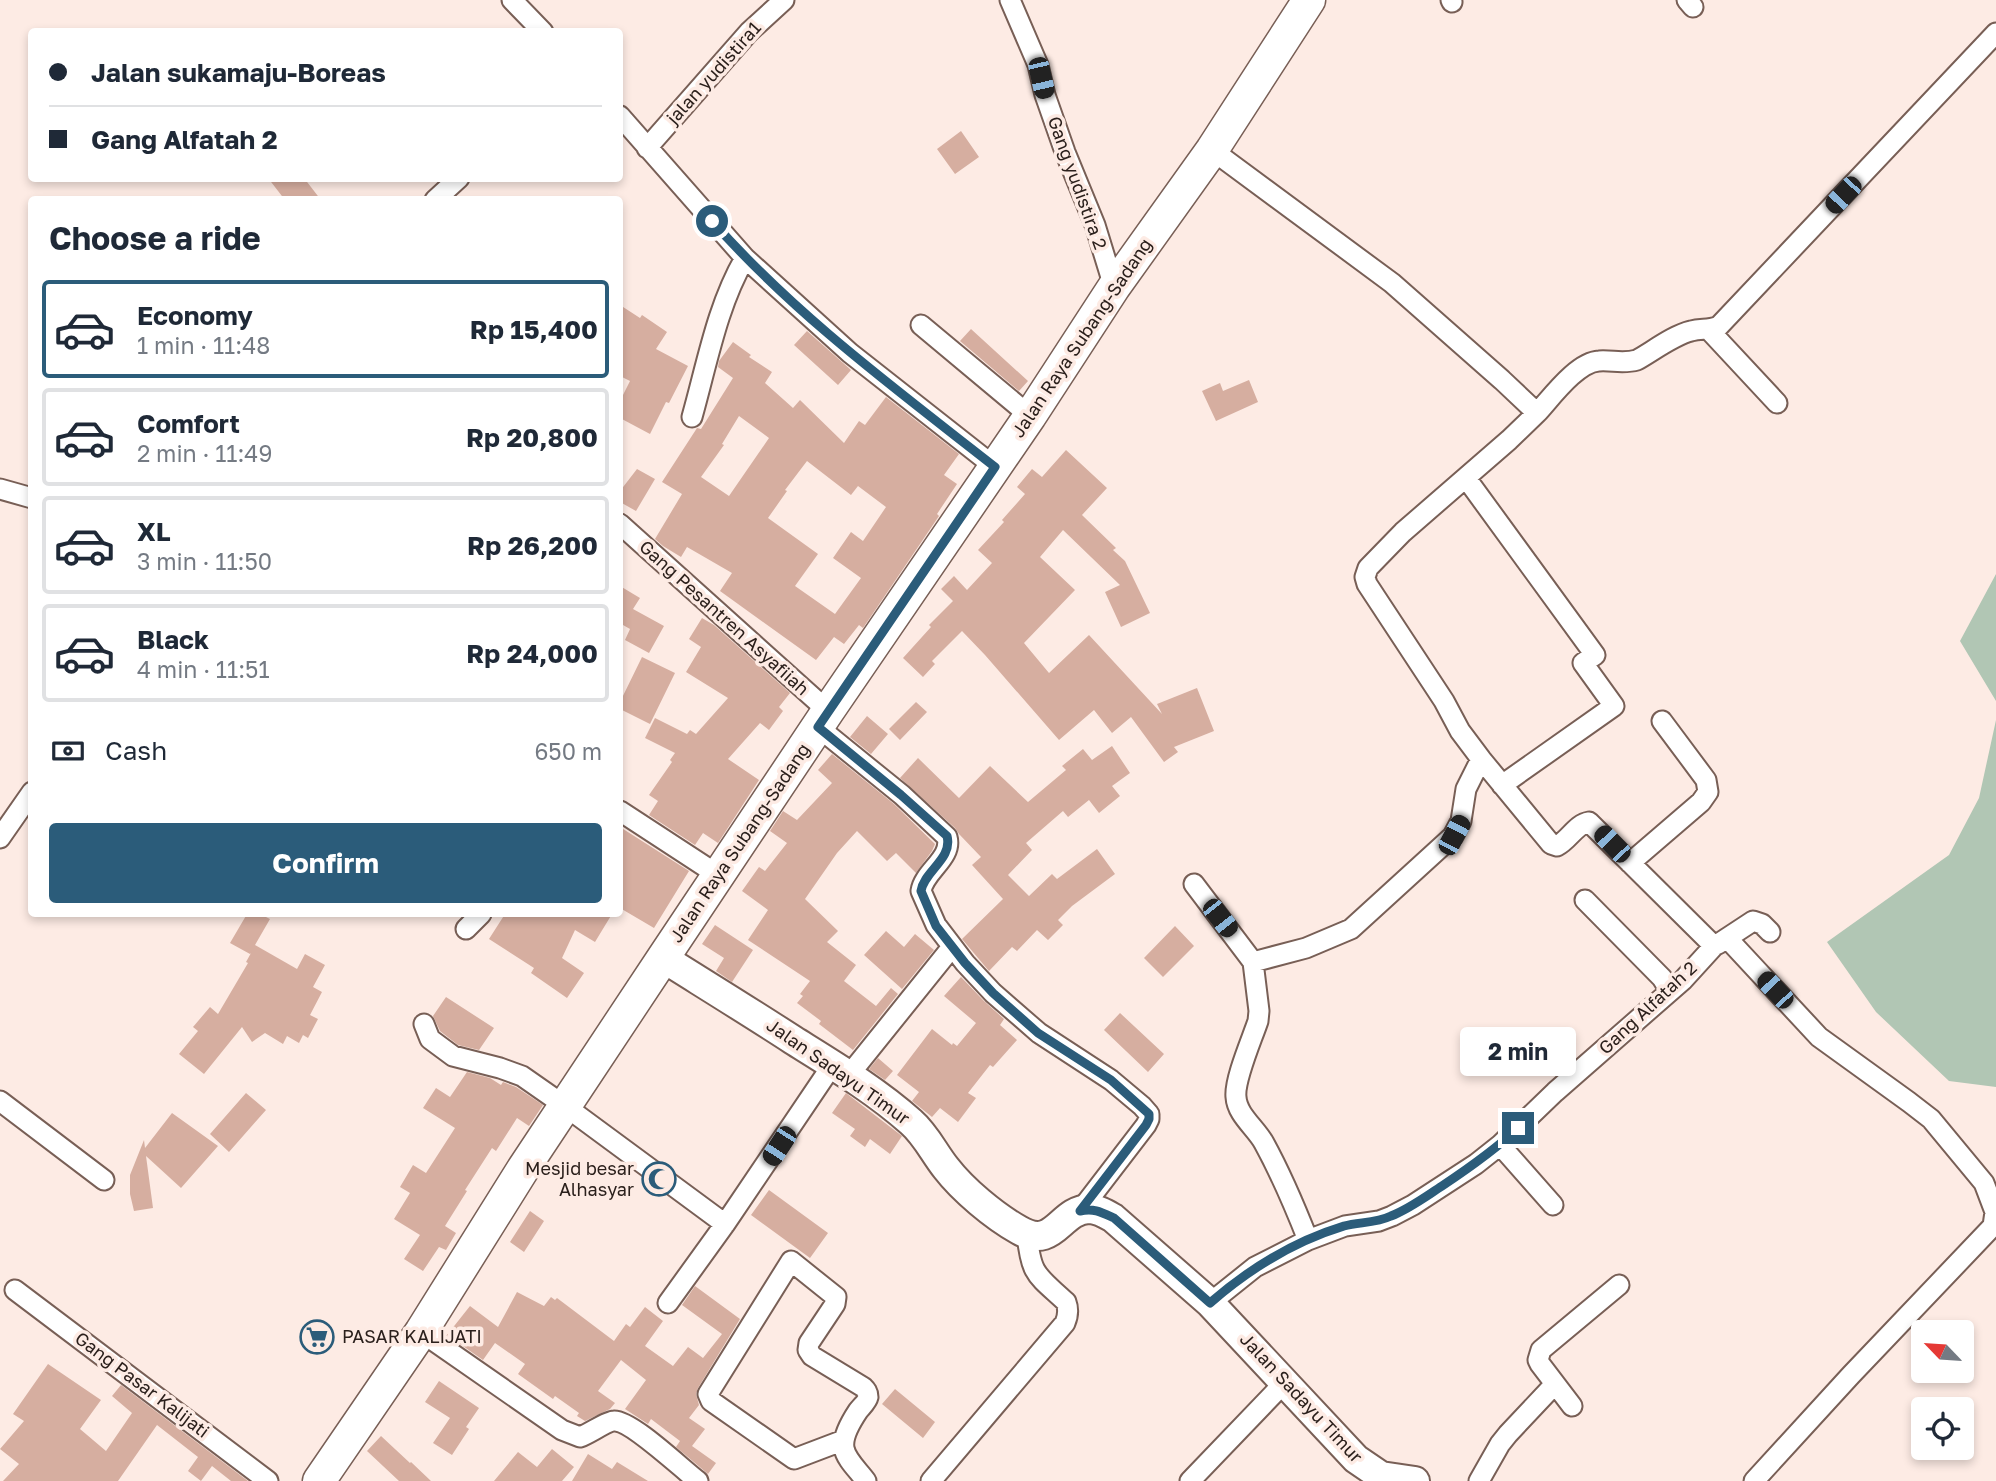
<!DOCTYPE html>
<html lang="en">
<head>
<meta charset="utf-8">
<style>
	body { margin:0; font-family:"Golos Text",sans-serif; background:#f2f2f3; color:#1f2937; height:100vh; display:flex; flex-direction:column; font-size:26px; white-space:nowrap }
	* { box-sizing:border-box; margin:0 }
	p { font-size:23px; color:#747a83 }
	.icon { flex:none; width:38px; height:38px; fill:none; stroke:currentColor; stroke-width:2; stroke-linecap:round; stroke-linejoin:round }
	.map { position:relative; flex:1; overflow:hidden }
	.details { position:absolute; left:28px; top:196px; width:595px; height:721px; display:flex; flex-direction:column; background:#fff; border-radius:7px; box-shadow:0 4px 10px #0003 }
	.details>* { flex:none }
	.top-card { position:absolute; left:28px; top:28px; width:595px; height:154px; border-radius:7px; box-shadow:0 4px 10px #0003; display:grid; align-content:center; height:154px; padding:0 21px; background:#fff }
	.needle { width:46px; rotate:295deg }
	.controls { position:absolute; left:1911px; top:1320px; display:grid; gap:14px }
	.controls a { display:grid; place-items:center; width:63px; height:63px; border-radius:7px; background:#fff; box-shadow:0 4px 10px #0003; font-size:35px }
	.end { position:absolute; width:32px; height:32px; margin:-16px; border:9px solid #2b5c7a; background:#fff; box-shadow:0 0 0 4px #fff }
	.from { border-radius:50% }
	.bubble { position:absolute; height:49px; border-radius:7px; background:#fff; box-shadow:0 4px 10px #0003; font-size:23px; font-weight:700; line-height:49px; text-align:center }
	.car { position:absolute; width:21px; height:42px; margin:-21px -10px; border-radius:9px; box-shadow:0 0 5px 2px #0007; background:linear-gradient(#222 24%,#8ab4d8 0 40%,#222 0 76%,#8ab4d8 0 86%,#222 0) }
	.top-card b { display:flex; align-items:center; gap:24px; height:66px; font-size:26px }
	.top-card b+b { border-top:2px solid #e0e1e3 }
	.top-card i { width:18px; height:18px; background:#1f2937 }
	ul { padding:0; list-style:none }
	li { display:flex; align-items:center; gap:21px; height:98px; margin:0 14px 10px; padding:0 7px; border:4px solid #e0e1e3; border-radius:7px }
	li div { flex:1 }
	li b { display:block; font-size:26px }
	li em { font-style:normal; font-weight:700 }
	li.on { border-color:#2b5c7a }
	li>.icon { width:63px; height:63px; stroke-width:1.5 }
	h2 { padding:0 21px; font-size:32px; line-height:84px }
	.pay { display:flex; align-items:center; gap:18px; height:77px; padding:0 21px; font-size:26px }
	.pay p { margin-inline-start:auto }
	.primary-button { display:flex; gap:14px; margin-top:auto; padding:14px 21px }
	.primary-button a { flex:1; height:80px; border-radius:7px; background:#2b5c7a; color:#fff; font-size:28px; font-weight:700; line-height:80px; text-align:center }
	.map>svg:first-child { display:block }
	.green { fill:#b1c6b4 }
	.building { fill:#d6aea0; fill-rule:evenodd }
	.lines { fill:none; stroke-linecap:round; stroke-linejoin:round }
	.street-casing { stroke:#785f56; stroke-width:23 }
	.secondary-casing { stroke:#785f56; stroke-width:32 }
	.primary-casing { stroke:#785f56; stroke-width:35 }
	.street { stroke:#fff; stroke-width:19 }
	.secondary { stroke:#fff; stroke-width:28 }
	.primary { stroke:#fff; stroke-width:32 }
	.route { stroke:#2b5c7a; stroke-width:9 }
	.labels { text-anchor:middle; stroke-width:7; stroke-linejoin:round; paint-order:stroke }
	.street-label { font-size:18px; fill:#2b201c; stroke:#fdebe4 }
	.poi-label { font-size:18px; fill:#2b201c; stroke:#fdebe4; text-anchor:end }
</style>
</head>
<body>
<div class="map">
<svg width="1996" height="1481" viewBox="0 0 1996 1481">
	<rect width="100%" height="100%" fill="#fdebe4"/>
	<path class="green" d="M1996,574v127l-36,-60z
		M1996,720v367l-47,-6 -73,-69 -49,-70 122,-87 30,-57z"/>
	<path class="building" d="M961,131l18,26 -24,17 -18,-25z
		M268,178h36l17,22h-36z
		M620,305l20,13 2,-3 25,17 -11,17 32,17 -19,37 -3,-1 -16,32 -30,-16v-17l10,-20 -10,-5z
		M971,329l57,52 -9,10 -59,-50z
		M807,331l44,39 -13,15 -44,-40z
		M733,342l18,13 -2,2 23,15 -7,11 28,25 7,-8 44,43 15,-22 6,4 21,-28 73,57 -15,21 13,9 -20,30 2,2 -76,112 -4,-3 -15,19 -10,-7 -18,23 -96,-69 12,-18 -45,-26 -6,10 -18,-11 -8,-7 27,-45 -20,-12 35,-54 4,1 32,-51 -15,-11 1,-6zM739,416l30,22 -40,58 -28,-19 23,-32 -2,-1zM807,461l44,34 7,-9 28,21 -23,34 -12,-9 -18,26 28,20 -26,36 -40,-28 23,-32 -50,-36 19,-27 -2,-1z
		M1249,380l9,22 -42,19 -14,-30 18,-8 3,8z
		M1066,450l41,38 -25,27 34,33 -3,2 12,11 25,52 -29,14 -16,-35 15,-7 -57,-55 -23,27 35,33 -51,53 25,30 40,-38 73,79 -5,-10 40,-16 17,43 -40,16 4,5 -14,10 -33,-45 -19,16 -18,-23 -35,30 -74,-85 -23,-24 -30,30 3,3 -12,13 -20,-19 28,-31 -2,-2 24,-24 -12,-12 13,-13 13,14 25,-27 -14,-13 26,-28 -2,-2 23,-26 -8,-7 15,-18 10,8z
		M637,469l18,10 -19,32 -16,-9v-11z
		M620,586l20,12 -7,11 31,17 -15,27 -24,-13 5,-11 -7,-4 -3,6z
		M702,618l12,7 76,68 -11,14 4,4 -14,19 -9,-7 -32,36 31,21 -41,63 -15,-10 -8,12 -46,-30 9,-14 -9,-6 23,-33 -2,-2 5,-7 -30,-15 10,-20 32,16 3,-4 6,4 32,-36 -42,-26 15,-25 -12,-8z
		M642,657l33,16 -25,51 -30,-15v-7z
		M916,702l11,10 -27,28 -11,-11z
		M867,716l21,18 -17,20 -21,-17z
		M1112,746l18,27 -18,13 8,10 -21,17 -10,-13 -21,17 -5,-6 -37,32 6,7 -24,25 21,21 23,-22 5,5 40,-30 18,25 -43,32 -14,14 5,5 -15,15 -11,-10 -20,21 -5,-4 -23,24 -27,-32 41,-40 -31,-34 9,-8 -22,-23 -4,-6 -55,-50 18,-20 41,40 31,-32 38,36 38,-32 -4,-4 21,-17 9,11z
		M832,754l62,50 41,40 -3,7 -16,22 -20,-20 -9,8 -30,-30 -20,22 -32,46 33,32 -11,11 29,23 -12,16 32,25 15,-18 7,6 -45,56 -34,-26 2,-3 -24,-18 6,-7 -3,-2 10,-13 -62,-41 20,-30 -26,-19 17,-24 6,4 22,-28 -17,-12 13,-20 14,9 35,-37 -14,-13z
		M620,827l69,44 -35,57 -34,-20z
		M247,914h13l10,5 -15,26 42,24 8,-15 20,11 -12,22 9,5 -12,23 8,4 -10,19 -5,-3 -4,8 -12,-7 -4,8 -18,-11 -13,9 -10,-15 -38,47 -25,-20 19,-23 -5,-4 17,-20 8,7 30,-51 -2,-1 5,-9 -1,1 -20,-11z
		M505,914h107l-17,28 -20,-12 -13,28 22,15 -17,25 -36,-25 3,-5 -45,-29z
		M715,925l38,25 -21,32 -16,-11 8,-13 -22,-14z
		M1175,926l19,20 -31,31 -19,-19z
		M886,931l18,16 11,-13 19,16 -32,39 -38,-34z
		M961,977l23,24 20,18 -4,6 17,15 -24,27 -3,-2 -22,28 8,5 -18,24 -18,-14 -8,9 -20,-16 7,-9 -22,-17 35,-46 20,16 1,-2 4,3 19,-23 -32,-27z
		M446,997l48,31 -15,22 -21,-5 -18,-14 -7,-15z
		M1120,1013l44,41 -16,18 -44,-42z
		M878,1058l15,13 -8,9 -16,-11z
		M467,1072l23,6 11,7 2,-3 13,5 27,18 -14,21 -12,-8 -21,33 -4,-3 -27,42 2,1 -22,35 11,7 -10,17 -7,-3 -16,24 -19,-12 16,-24 -26,-16 16,-26 -10,-6 13,-22 13,8 29,-45 -32,-20 13,-20 14,9z
		M246,1093l20,17 -37,42 -19,-18z
		M846,1093l56,43 -12,18 -20,-15 -5,8 -15,-11 5,-7 -23,-16z
		M172,1113l46,33 -37,42 -35,-32 7,52 -19,3 -4,-17v-19l14,-35 1,8z
		M769,1190l59,43 -18,25 -59,-43z
		M530,1211l14,10 -20,31 -14,-10z
		M695,1286l45,33 -42,69 -2,6 3,11 -10,13 16,11 -13,17 24,17 -8,11 -32,-27 4,-6 -29,-22 -3,5 -23,-15 21,-29 -25,-20 -23,31 17,12 -5,6 -25,12 -8,-5 2,-3 -24,-17 -2,3 -35,-25 7,-10 -30,-21 -12,17 -36,-25 23,-29 28,21 19,-35 27,14 7,-9 4,3 2,-2 57,43 12,-17 4,3 15,-20 18,14 -18,25 28,20 15,-19 15,11 19,-24 -40,-29z
		M48,1364l53,36 -21,29 26,22 26,-38 -20,-17 9,-11 127,96h-17l-19,-15 -11,15 -13,-10 10,-14 -41,-32 -39,56h-115l16,-17 -19,-15 24,-28 -11,-7z
		M439,1381l40,27 -13,19 3,2 -17,26 -19,-12 17,-25 -25,-16z
		M895,1389l40,33 -12,16 -41,-34z
		M381,1436l29,27 1,-1 20,19h-32l-32,-30z
		M552,1449l22,18 -12,14h-68l24,-29 19,15z
		M588,1454l24,15 5,-7 31,19h-76z"/>
	<g class="lines">
		<defs>
			<path id="street" d="M512,0l31,32
				M1010,0l28,65 7,30 20,57 30,73 19,62
				M1451,0l1,2
				M1687,0l6,7
				M620,116l125,142 105,95 145,114
				M647,148l102,-116 35,-32
				M435,200l24,-22
				M921,325l109,91
				M1709,330l68,73
				M1537,413c14,-15 40,-51 62,-52 13,-1 24,3 38,-1 16,-9 37,-25 54,-29 11,-3 17,0 28,-5l277,-293
				M692,417c15,-53 25,-111 53,-159
				M1466,478l129,177 -12,8 31,43 -112,79
				M0,489l32,9
				M620,524l208,187
				M818,727l84,68 45,42c6,21 -23,34 -26,54l15,34 29,38 28,30 46,40 72,47 31,26 7,8v5l-3,6 -66,86
				M620,811l98,64
				M0,838l32,-46
				M1630,863l71,-61 7,-10 -2,-12 -44,-59
				M1194,884l59,78 6,49 -1,10c-6,18 -24,59 -22,76 1,18 20,31 28,46 17,31 31,64 44,97
				M1585,900l77,78 8,13
				M466,929l15,-15
				M1727,938l92,99 90,65 22,17 53,64 11,29 -2,14 -142,149 -97,106
				M1718,944l35,-23 9,3 8,8
				M1253,962l53,-14 45,-19 102,-93 8,-15 5,-32 15,-30
				M424,1024l6,15 23,17 47,12 22,8 43,30 160,118 108,-160
				M849,1075l103,-128
				M0,1101l104,79
				M1500,1145l53,60
				M15,1290l253,191
				M668,1303l57,-79
				M1210,1303l45,-36 53,-27 37,-14 34,-5 13,-5 21,-11 63,-41 24,-19 55,-53 128,-112 31,-34 -125,-124c-13,2 -20,18 -32,24l-6,-2 -70,-85 -21,-28 -16,-30 -77,-117 -2,-7 3,-9 35,-36 106,-92 28,-27 -35,-33 -110,-97 -180,-133
				M421,1332l141,98 18,7c9,-3 27,-16 34,-16 17,-1 68,48 84,60
				M1572,1406l-32,-42 -2,-4 3,-10 78,-65
				M844,1440l-50,19 -83,-58 -3,-7 83,-133 45,36 -1,7 -26,39 -1,7 4,6 51,31c3,3 5,5 5,10 -1,5 -7,10 -10,14 -6,9 -16,25 -14,37 2,12 15,23 22,33
				M931,1481l134,-158c3,-7 4,-13 1,-21 -29,-27 -35,-26 -39,-68
				M1190,1481l95,-99
				M1479,1481l21,-37 8,-10 47,-50"/>
			<path id="secondary" d="M663,958c43,27 87,54 130,82 40,25 82,50 118,82 15,13 23,31 35,46 17,22 48,48 73,62 36,21 40,-20 70,-21 9,0 17,5 24,9l97,85 146,156 25,17 34,5"/>
			<path id="primary" d="M319,1481l102,-149 102,-163 140,-211 165,-247 202,-295 84,-129 98,-137 97,-150"/>
		</defs>
		<use href="#street" class="street-casing"/>
		<use href="#secondary" class="secondary-casing"/>
		<use href="#primary" class="primary-casing"/>
		<use href="#street" class="street"/>
		<use href="#secondary" class="secondary"/>
		<use href="#primary" class="primary"/>
	</g>
	<g class="lines">
		<path class="route" d="M712,221c83,94 185,169 283,246l-177,260 83,68 46,41c6,23 -23,35 -26,55l15,35 29,37 28,30 45,40 73,47 38,34v5l-3,6 -66,86c14,-3 21,1 34,7l96,85c39,-34 85,-62 134,-77 16,-4 32,-3 47,-10 18,-7 34,-19 51,-30 27,-18 53,-36 76,-58"/>
	</g>
	<defs>
		<symbol id="mosque-ring" viewBox="-11 -11 22 22"><circle r="9.5" fill="#fdebe4" stroke="#2b5c7a" stroke-width="1.5"/><path d="M3.5-4.9A6 6 0 1 0 3.5 4.9A5 5 0 1 1 3.5-4.9Z" fill="#2b5c7a"/></symbol>
		<symbol id="supermarket-ring" viewBox="-11 -11 22 22"><circle r="9.5" fill="#fdebe4" stroke="#2b5c7a" stroke-width="1.5"/><path d="M-6-5.5h2.5l.6 2H6L4.5 2H-2.5L-4.4-4H-6ZM-1.5 3.2a1.3 1.3 0 1 0 .1 0ZM3 3.2a1.3 1.3 0 1 0 .1 0Z" fill="#2b5c7a"/></symbol>
	</defs>
	<g fill-rule="evenodd">
		<use href="#mosque-ring" x="640" y="1160" width="38" height="38"/>
		<use href="#supermarket-ring" x="298" y="1318" width="38" height="38"/>
	</g>
	<g class="labels">
		<g class="street-label">
			<text transform="translate(714 73) rotate(-48)" y="6">jalan yudistira1</text>
			<text transform="translate(1077 183) rotate(70)" y="6">Gang yudistira 2</text>
			<text transform="translate(1082 338) rotate(-56)" y="6">Jalan Raya Subang-Sadang</text>
			<text transform="translate(724 618) rotate(42)" y="6">Gang Pesantren Asyafiiah</text>
			<text transform="translate(740 843) rotate(-56)" y="6">Jalan Raya Subang-Sadang</text>
			<text transform="translate(1648 1008) rotate(-43)" y="6">Gang Alfatah 2</text>
			<text transform="translate(838 1072) rotate(35)" y="6">Jalan Sadayu Timur</text>
			<text transform="translate(142 1385) rotate(37)" y="6">Gang Pasar Kalijati</text>
			<text transform="translate(1301 1398) rotate(47)" y="6">Jalan Sadayu Timur</text>
		</g>
		<g class="poi-label">
			<text x="634" y="1175">Mesjid besar<tspan x="634" dy="21">Alhasyar</tspan></text>
			<text x="342" y="1343" text-anchor="start">PASAR KALIJATI</text>
		</g>
	</g>
</svg>
<div class="controls">
<a><svg class="needle" viewBox="-14 -14 28 28"><path d="M0-13l5 13h-10z" fill="#e53935"/><path d="M0 13l5-13h-10z" fill="#747a83"/></svg></a>
<a><svg class="icon" aria-label="locate" viewBox="0 0 24 24"><circle cx="12" cy="12" r="6"/><path d="M12 2v4M12 18v4M2 12h4M18 12h4"/></svg></a>
</div>
<i class="end from" style="left:712px;top:221px"></i>
<i class="end" style="left:1518px;top:1128px"></i>
<div class="bubble" style="left:1460px;top:1027px;width:116px">2 min</div>
<i class="car" style="left:1041px;top:78px;rotate:167deg"></i>
<i class="car" style="left:1843px;top:195px;rotate:223deg"></i>
<i class="car" style="left:1454px;top:835px;rotate:28deg"></i>
<i class="car" style="left:1612px;top:844px;rotate:316deg"></i>
<i class="car" style="left:1220px;top:918px;rotate:142deg"></i>
<i class="car" style="left:1775px;top:990px;rotate:317deg"></i>
<i class="car" style="left:779px;top:1146px;rotate:213deg"></i>
<div class="top-card">
<b><i class="from"></i>Jalan sukamaju-Boreas</b>
<b><i></i>Gang Alfatah 2</b>
</div>
<section class="details">
<h2>Choose a ride</h2>
<ul>
<li class="on"><svg class="icon" aria-label="car" viewBox="0 0 24 24"><path d="M5 17H2v-5l4-1 3-4h7l3 4 3 1v5h-3M9 17h6M6 11h13"/><circle cx="7" cy="17" r="2"/><circle cx="17" cy="17" r="2"/></svg><div><b>Economy</b><p>1 min · 11:48</p></div><em>Rp 15,400</em></li>
<li><svg class="icon" aria-label="car" viewBox="0 0 24 24"><path d="M5 17H2v-5l4-1 3-4h7l3 4 3 1v5h-3M9 17h6M6 11h13"/><circle cx="7" cy="17" r="2"/><circle cx="17" cy="17" r="2"/></svg><div><b>Comfort</b><p>2 min · 11:49</p></div><em>Rp 20,800</em></li>
<li><svg class="icon" aria-label="car" viewBox="0 0 24 24"><path d="M5 17H2v-5l4-1 3-4h7l3 4 3 1v5h-3M9 17h6M6 11h13"/><circle cx="7" cy="17" r="2"/><circle cx="17" cy="17" r="2"/></svg><div><b>XL</b><p>3 min · 11:50</p></div><em>Rp 26,200</em></li>
<li><svg class="icon" aria-label="car" viewBox="0 0 24 24"><path d="M5 17H2v-5l4-1 3-4h7l3 4 3 1v5h-3M9 17h6M6 11h13"/><circle cx="7" cy="17" r="2"/><circle cx="17" cy="17" r="2"/></svg><div><b>Black</b><p>4 min · 11:51</p></div><em>Rp 24,000</em></li>
</ul>
<div class="pay"><svg class="icon" aria-label="cash" viewBox="0 0 24 24"><path d="M3 7h18v10H3z"/><circle cx="12" cy="12" r="2"/></svg>Cash<p>650 m</p></div>
<div class="primary-button"><a>Confirm</a></div>
</section>
</div>
</body>
</html>
